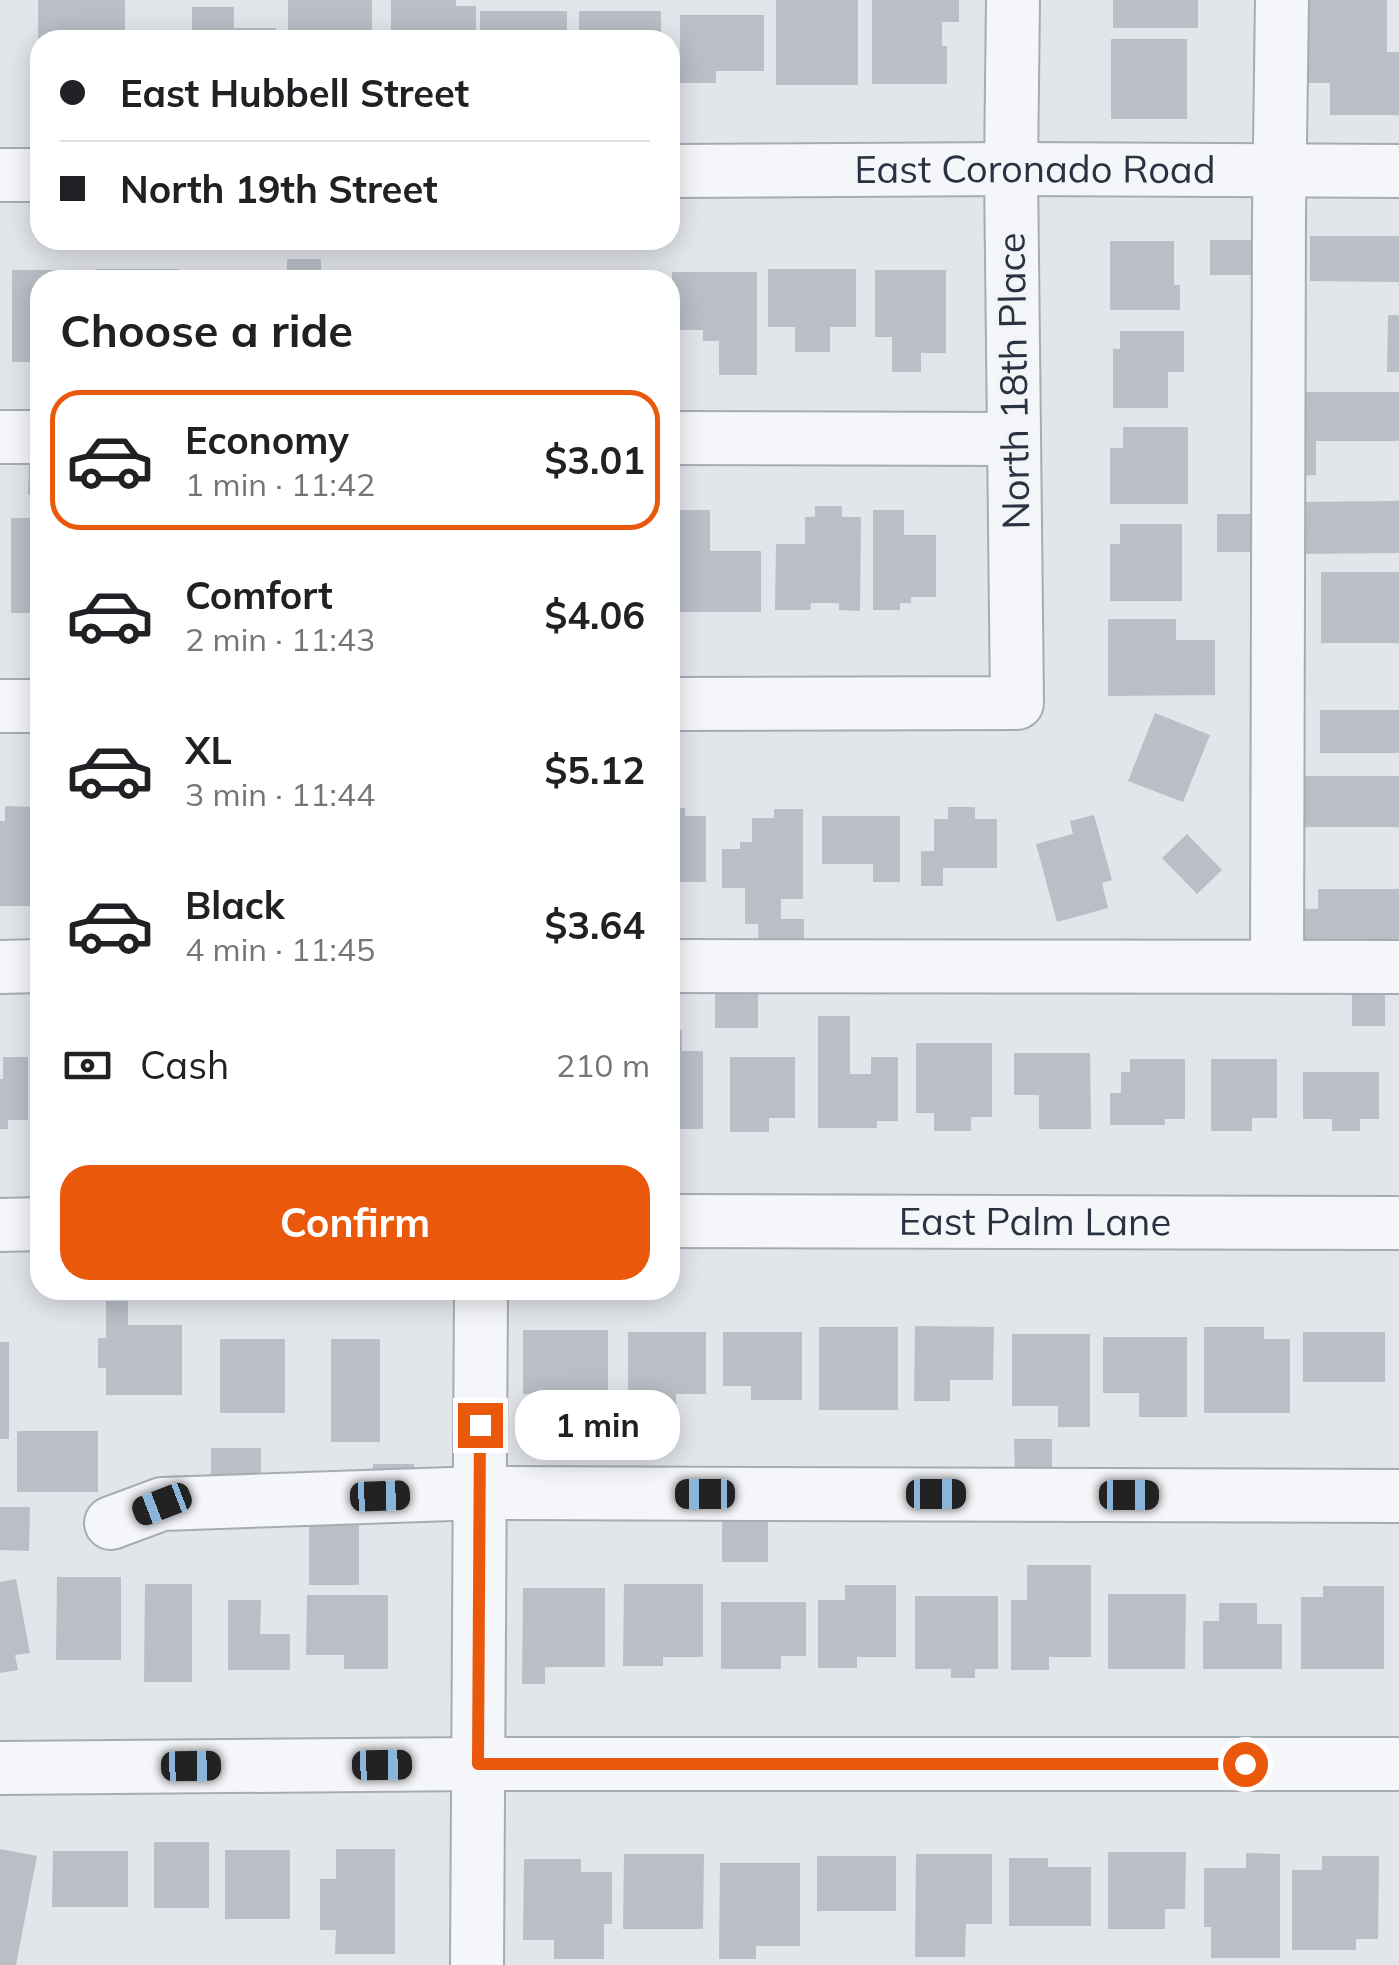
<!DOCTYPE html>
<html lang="en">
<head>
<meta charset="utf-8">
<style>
	body { margin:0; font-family:Mulish,sans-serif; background:#f2f2f2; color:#202124; height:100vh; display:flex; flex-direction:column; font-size:38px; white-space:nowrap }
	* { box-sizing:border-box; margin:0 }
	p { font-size:32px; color:#757577 }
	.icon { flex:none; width:55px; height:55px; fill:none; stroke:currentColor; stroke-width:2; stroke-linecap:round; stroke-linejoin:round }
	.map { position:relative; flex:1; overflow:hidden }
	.details { position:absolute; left:30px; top:270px; width:650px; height:1030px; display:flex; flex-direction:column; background:#fff; border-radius:30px; box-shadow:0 5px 25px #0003 }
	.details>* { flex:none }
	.guide { position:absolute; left:30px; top:30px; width:650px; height:220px; border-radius:30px; box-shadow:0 5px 25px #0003; display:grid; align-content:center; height:220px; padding:0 30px; background:#fff }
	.end { position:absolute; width:45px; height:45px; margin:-22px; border:12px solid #ea580c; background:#fff; box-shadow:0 0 0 5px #fff }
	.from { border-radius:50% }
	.bubble { position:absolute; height:70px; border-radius:30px; background:#fff; box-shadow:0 5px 25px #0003; font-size:32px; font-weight:700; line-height:70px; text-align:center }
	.car { position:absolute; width:30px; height:60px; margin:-30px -15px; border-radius:12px; box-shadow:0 0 8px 2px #0007; background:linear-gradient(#222 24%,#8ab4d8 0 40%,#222 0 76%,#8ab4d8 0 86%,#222 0) }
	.guide b { display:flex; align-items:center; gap:35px; height:95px; font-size:38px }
	.guide b+b { border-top:2px solid #e0e0e0 }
	.guide i { width:25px; height:25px; background:#202124 }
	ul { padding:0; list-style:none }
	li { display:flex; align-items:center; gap:30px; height:140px; margin:0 20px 15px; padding:0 10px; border:5px solid transparent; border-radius:30px }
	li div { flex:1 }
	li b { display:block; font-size:38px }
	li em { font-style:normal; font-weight:700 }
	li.current { border-color:#ea580c }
	li>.icon { width:90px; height:90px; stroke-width:1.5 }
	h2 { padding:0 30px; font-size:45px; line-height:120px }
	.pay { display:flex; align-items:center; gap:25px; height:110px; padding:0 30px; font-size:38px }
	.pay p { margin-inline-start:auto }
	.button { display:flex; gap:20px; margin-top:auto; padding:20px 30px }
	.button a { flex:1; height:115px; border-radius:30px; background:#ea580c; color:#fff; font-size:40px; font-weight:700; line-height:115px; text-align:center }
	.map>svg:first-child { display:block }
	.building { fill:#b9bec7 }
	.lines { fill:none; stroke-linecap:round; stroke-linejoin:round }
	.minor-casing { stroke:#a7acb4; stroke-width:56 }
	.minor { stroke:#f5f6f9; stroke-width:52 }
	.route { stroke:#ea580c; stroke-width:12 }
	.labels { text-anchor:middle; stroke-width:10; stroke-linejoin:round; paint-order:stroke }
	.street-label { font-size:38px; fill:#2a3242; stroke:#f2f4f8 }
</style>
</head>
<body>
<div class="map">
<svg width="1399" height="1965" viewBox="0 0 1399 1965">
	<rect width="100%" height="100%" fill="#e2e5ea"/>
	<path class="building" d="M38,0h87v40h-87z
		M288,0h84v40h-84z
		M391,0h65v6h20v34h-85z
		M776,0h82v85h-82z
		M872,0h87v22h-17v24h5v38h-75z
		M1113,0h85v28h-85z
		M1297,0h90v52h12v63h-69v-32h-33z
		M192,7h42v21h42v12h-84z
		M480,11h87v29h-87z
		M579,11h82v29h-82z
		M680,15h84v56h-48v12h-36z
		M1111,39h76v80h-76z
		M1310,236h89v46l-89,-1z
		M1210,240h47v35h-47z
		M1110,241h64v44h6v25h-70z
		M287,259h34v13h50v8h-84z
		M96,269h83v11h-83z
		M768,269h88v58h-26v25h-35v-25h-27z
		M12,270h70v10h-42v82h-28z
		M875,270h71v83h-25v19h-29v-35h-17z
		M672,272h85v103h-38v-34h-16v-11h-31z
		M627,273h33v7h-33z
		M241,274h35v6h-35z
		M383,275h86v5h-86z
		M1388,315h11v57h-12z
		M1120,331h64v41h-16v36h-55v-59h7z
		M1292,392h107v49h-83v34l-24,1z
		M1123,427h65v77h-78v-56h13z
		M29,456l11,1v38h-12z
		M1399,501v52l-108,1v-52z
		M815,506h27v11h19l-1,94 -21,-1v-7h-28l-1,7h-35l1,-66h29v-27h10z
		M677,510h33v41h51v61h-84z
		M873,510h31v25h32v62h-25v6h-11v7h-27z
		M1217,514h36v38h-36z
		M11,518h29v95h-29z
		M1120,524h62v77h-72v-57h10z
		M1321,572h78v71h-78z
		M1108,619h68v21h39v55l-107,1z
		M1320,710h79v43h-79z
		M1155,713l55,22 -27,67 -55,-21z
		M1300,776h99v51h-99z
		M5,806l29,1 -2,99h-32v-85h5z
		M948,807h27v12h22v49h-54v18h-22v-35h13v-32h14z
		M670,808h15v8h21v66h-26v-16h-10z
		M774,809h29v90h-22v20h23v36h-45l-1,-31h-13v-36h-23v-39h18v-7h12v-24h22z
		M1094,815l18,65 -10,3 6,25 -51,14 -21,-78 37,-10 -3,-13z
		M822,816h78v66h-27v-18h-51z
		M1187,834l35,36 -25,24 -35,-36z
		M1318,889h81v51h-102v-31h21z
		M715,985h43v43h-43z
		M1352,993h33v33h-33z
		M818,1016h32v58h21v-17h27v64h-21v7h-59z
		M670,1030h12v21h21v78h-33z
		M916,1043h76v74h-21v14h-37v-18h-18z
		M1014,1053h76l1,76h-52v-34h-25z
		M3,1057h25v63h-20v9h-8v-50h3z
		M730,1057h65v61h-26v14h-39z
		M1130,1059h55v60h-20v6h-55v-32h11v-21h9z
		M1211,1059h66v59h-25v13h-41z
		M1303,1072h76v47h-19v12h-28v-12h-29z
		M106,1301h22v24h54v70h-76v-27h-8v-30h8z
		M915,1326l79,1 -1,53h-43v21h-36z
		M819,1327h79v83h-79z
		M1204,1327h60v12h26v74h-86z
		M523,1330h85v64h-85z
		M628,1332h78v62h-30v22h-48z
		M723,1332h79v68h-51v-14h-28z
		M1303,1332h82v50h-82z
		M1012,1334h78v93h-32v-21h-46z
		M1103,1337h84v80h-48v-24h-36z
		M220,1339h65v74h-65z
		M331,1339h49v103h-49z
		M0,1342h9v97h-9z
		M17,1431h81v61h-81z
		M1014,1439h38v39h-37z
		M211,1448h50v42h-50z
		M373,1464h41v19h-41z
		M0,1507h30l-1,44 -29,-1z
		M722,1516h46v46h-46z
		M309,1523h50v62h-50z
		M1027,1565h64v92h-42v13h-38v-70h16z
		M57,1577h64v83h-65z
		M16,1579l14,74 -15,2 3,15 -18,3v-91z
		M145,1584h47v98h-48z
		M624,1584h79v73h-40v9h-40z
		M845,1585h51v72h-39v11h-39v-68h27z
		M1323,1586h61v83h-83v-72h22z
		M523,1588h82v79h-60v17h-23z
		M1108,1594h78l-1,75h-77z
		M307,1595h81v74h-44v-14h-38z
		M915,1596h83v73h-23v9h-24v-9h-36z
		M228,1600h33l-1,34h30v36h-62z
		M721,1602h85v54h-25v13h-60z
		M1219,1603h38v21h25v45h-79v-48h16z
		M154,1842h55v66h-55z
		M0,1849l37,7 -21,109h-16z
		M336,1849h59v105h-60l1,-24h-16v-51h16z
		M225,1850h65v69h-65z
		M53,1851h75v56h-76z
		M1108,1852h78l-1,57h-20v20h-57z
		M1246,1853l34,1v104h-69v-31h-7v-59h42z
		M624,1854h80l-1,75h-80z
		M916,1854h76v70h-26l-1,33h-50z
		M817,1856h79v55h-79z
		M1322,1856h57l-1,83h-22v11h-64v-80h30z
		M1009,1858h39v9h43v59h-82z
		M524,1859h57v13h31v52h-8v35h-50v-19h-31z
		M720,1863h80v83h-44v13h-37z"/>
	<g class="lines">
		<defs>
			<g id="minor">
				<path id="s1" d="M670,171l341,-2 388,2"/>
				<path d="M0,175h40"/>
				<path d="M0,437h40"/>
				<path d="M670,438l343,1"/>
				<path d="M670,704l347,-1 -6,-534 2,-169"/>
				<path d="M0,706h40"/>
				<path d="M670,966l729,1"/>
				<path d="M1277,966l2,-752 3,-214"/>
				<path d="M0,967l40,-1"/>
				<path id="s2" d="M670,1221l729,2"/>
				<path d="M0,1225l40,-1"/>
				<path d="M111,1523l51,-19 318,-11 919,3"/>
				<path d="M0,1768l478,-4h921"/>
				<path d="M477,1965l4,-675"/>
			</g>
		</defs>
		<use href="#minor" class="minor-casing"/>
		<use href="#minor" class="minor"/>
	</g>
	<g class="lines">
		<path class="route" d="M480,1425l-2,339h767"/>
	</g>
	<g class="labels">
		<g class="street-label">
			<text dy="13" stroke="none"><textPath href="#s1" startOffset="365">East Coronado Road</textPath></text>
			<text transform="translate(1014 381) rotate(-91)" y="13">North 18th Place</text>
			<text dy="13" stroke="none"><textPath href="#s2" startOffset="365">East Palm Lane</textPath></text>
		</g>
	</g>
</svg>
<i class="end from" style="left:1245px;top:1764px"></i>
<i class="end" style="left:480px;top:1425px"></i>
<div class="bubble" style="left:515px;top:1390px;width:165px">1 min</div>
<i class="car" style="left:705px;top:1494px;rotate:270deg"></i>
<i class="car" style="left:936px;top:1494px;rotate:90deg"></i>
<i class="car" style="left:1129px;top:1495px;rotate:90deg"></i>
<i class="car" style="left:380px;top:1496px;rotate:88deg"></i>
<i class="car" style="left:162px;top:1504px;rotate:249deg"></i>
<i class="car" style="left:382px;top:1765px;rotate:89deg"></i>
<i class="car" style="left:191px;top:1766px;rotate:89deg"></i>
<div class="guide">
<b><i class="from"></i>East Hubbell Street</b>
<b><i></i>North 19th Street</b>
</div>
<section class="details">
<h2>Choose a ride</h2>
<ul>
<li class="current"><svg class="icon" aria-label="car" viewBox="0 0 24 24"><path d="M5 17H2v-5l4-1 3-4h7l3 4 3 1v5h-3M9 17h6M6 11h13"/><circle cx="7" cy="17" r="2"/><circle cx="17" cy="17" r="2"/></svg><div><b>Economy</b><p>1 min · 11:42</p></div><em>$3.01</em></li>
<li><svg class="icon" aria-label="car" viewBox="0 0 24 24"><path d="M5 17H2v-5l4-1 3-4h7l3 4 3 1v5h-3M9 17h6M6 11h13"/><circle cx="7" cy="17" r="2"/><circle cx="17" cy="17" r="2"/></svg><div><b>Comfort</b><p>2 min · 11:43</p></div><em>$4.06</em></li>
<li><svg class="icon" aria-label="car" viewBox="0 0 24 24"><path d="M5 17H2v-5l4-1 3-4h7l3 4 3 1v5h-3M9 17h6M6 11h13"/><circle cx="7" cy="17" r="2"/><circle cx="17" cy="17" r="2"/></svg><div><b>XL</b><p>3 min · 11:44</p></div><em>$5.12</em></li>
<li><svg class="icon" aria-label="car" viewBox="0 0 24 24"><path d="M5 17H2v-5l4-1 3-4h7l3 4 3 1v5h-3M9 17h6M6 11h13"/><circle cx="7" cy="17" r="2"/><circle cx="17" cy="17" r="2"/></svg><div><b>Black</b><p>4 min · 11:45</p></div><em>$3.64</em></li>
</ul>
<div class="pay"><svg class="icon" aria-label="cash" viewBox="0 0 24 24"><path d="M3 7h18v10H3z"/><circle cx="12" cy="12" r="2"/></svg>Cash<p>210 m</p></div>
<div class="button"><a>Confirm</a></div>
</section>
</div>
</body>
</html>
